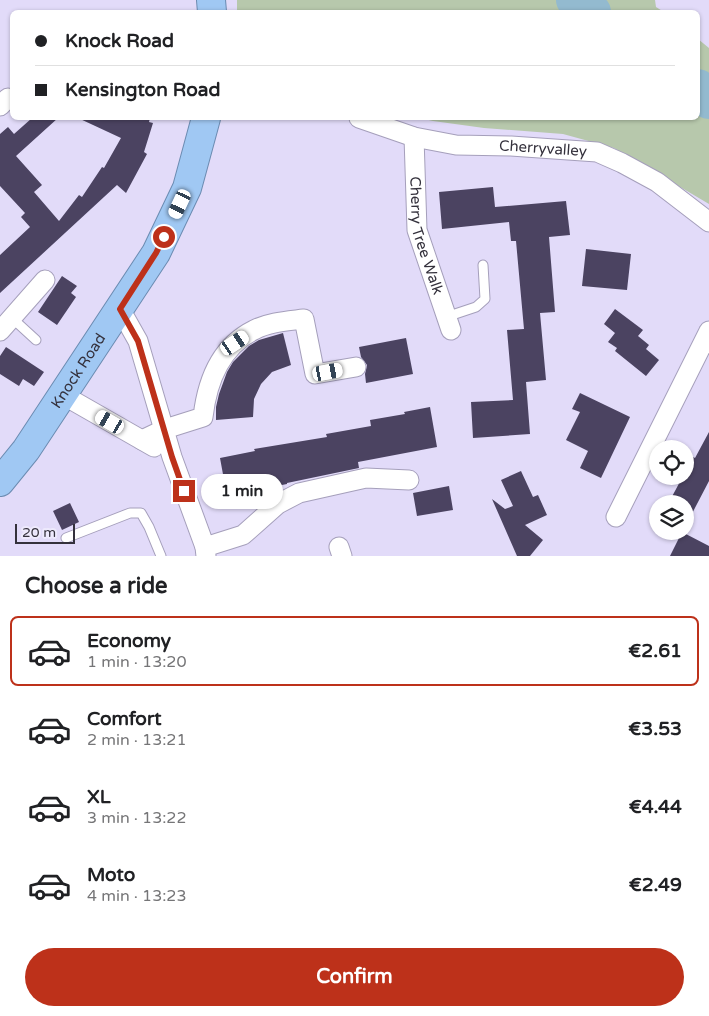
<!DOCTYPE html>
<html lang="en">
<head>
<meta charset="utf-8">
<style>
	body { margin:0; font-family:"Varela Round",sans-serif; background:#f6f6f6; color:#202124; height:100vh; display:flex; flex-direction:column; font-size:19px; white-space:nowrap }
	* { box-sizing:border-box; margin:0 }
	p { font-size:16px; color:#757577 }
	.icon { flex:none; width:28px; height:28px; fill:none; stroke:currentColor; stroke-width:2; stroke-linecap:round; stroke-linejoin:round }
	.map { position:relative; height:556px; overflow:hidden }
	.panel { display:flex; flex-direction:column; background:#fff; flex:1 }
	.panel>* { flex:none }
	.banner { position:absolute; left:10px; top:10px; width:690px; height:110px; border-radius:8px; box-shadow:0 1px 4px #0004; display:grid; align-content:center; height:110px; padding:0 25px; background:#fff }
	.fabs { position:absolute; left:649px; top:440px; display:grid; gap:10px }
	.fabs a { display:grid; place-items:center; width:45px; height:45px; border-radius:50%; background:#fff; box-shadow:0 1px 4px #0004; font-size:25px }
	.scale { position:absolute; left:15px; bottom:12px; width:60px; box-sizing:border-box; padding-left:5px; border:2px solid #34313c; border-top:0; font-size:14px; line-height:18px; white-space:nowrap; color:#34313c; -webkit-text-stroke:4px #eeeafd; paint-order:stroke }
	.end { position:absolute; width:22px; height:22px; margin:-11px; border:6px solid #bd311a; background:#fff; box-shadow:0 0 0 2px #fff }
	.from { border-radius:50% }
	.bubble { position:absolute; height:35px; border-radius:18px; background:#fff; box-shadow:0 1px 4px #0004; font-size:16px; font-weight:800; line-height:35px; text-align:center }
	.car { position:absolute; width:15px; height:30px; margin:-15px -8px; border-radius:6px; box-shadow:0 0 4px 1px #0007; background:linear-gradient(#fff 24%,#345 0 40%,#fff 0 76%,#345 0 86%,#fff 0) }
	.banner b { display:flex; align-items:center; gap:18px; height:48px; font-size:19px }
	.banner b+b { border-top:1px solid #e0e0e0 }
	.banner i { width:12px; height:12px; background:#202124 }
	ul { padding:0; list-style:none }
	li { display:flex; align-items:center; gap:15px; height:70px; margin:0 10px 8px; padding:0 15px; border:2px solid transparent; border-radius:8px }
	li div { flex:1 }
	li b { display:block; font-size:19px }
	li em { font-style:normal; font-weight:800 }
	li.current { border-color:#bd311a }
	li>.icon { width:45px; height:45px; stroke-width:1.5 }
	h2 { padding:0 25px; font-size:22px; line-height:60px }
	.primary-button { display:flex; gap:10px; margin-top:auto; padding:10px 25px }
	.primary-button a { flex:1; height:58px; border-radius:30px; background:#bd311a; color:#fff; font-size:20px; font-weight:800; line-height:58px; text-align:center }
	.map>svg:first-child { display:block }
	.green { fill:#b7c8ac }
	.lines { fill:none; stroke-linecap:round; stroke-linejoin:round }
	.river { stroke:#93bacf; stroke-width:36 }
	.building { fill:#4b4361 }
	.service-casing { stroke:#a59fbb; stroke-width:11 }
	.minor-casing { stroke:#a59fbb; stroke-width:21 }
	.trunk-casing { stroke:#6b8bb1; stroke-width:30 }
	.service { stroke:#fff; stroke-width:9 }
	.minor { stroke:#fff; stroke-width:19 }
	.trunk { stroke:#a0c8f3; stroke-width:28 }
	.route { stroke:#bd311a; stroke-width:6 }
	.labels { text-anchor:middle; stroke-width:5; stroke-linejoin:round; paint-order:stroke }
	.street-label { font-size:15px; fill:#34313c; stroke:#eeeafd }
</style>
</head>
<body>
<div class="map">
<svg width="709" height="556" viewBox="0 0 709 556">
	<rect width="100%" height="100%" fill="#e2dbf9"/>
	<path class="green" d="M237,0h418l1,7 8,5h-427z
		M698,39l11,9v156l-95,-56 -51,-14 -79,-6 -51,-7 -13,-3h278z"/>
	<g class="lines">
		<path class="river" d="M574,0l19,12
			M698,87l11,14"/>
	</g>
	<path class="building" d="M32,118h26l-42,38 26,29 -8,7 25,29 20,-26 3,2 20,-30 2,1 17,-30 -43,-20h72l-1,4 4,1 -9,29 3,2 -21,39 -9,-8 -117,108v-38l30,-28 -9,-10 4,-4 -25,-27v-52l8,-7 6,7z
		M493,187l2,20 71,-6 4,34 -21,2 6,75 -15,1 6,67 -20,2 4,52 -57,4 -2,-36 42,-2 -6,-70 17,-1 -8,-88h-5l-2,-19 -67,7 -3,-37z
		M586,249l45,5 -4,36 -45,-4z
		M62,276l15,10 -6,7 5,4 -19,28 -19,-13z
		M615,309l28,21 -5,6 11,9 -3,4 13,11 -13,16 -31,-25 2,-3 -9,-6 7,-9 -11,-9z
		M283,333l8,32 -19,7 -11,12 -7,15 -1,18 -37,3v-13l3,-13 8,-22 6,-10 16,-16 10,-6z
		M406,338l7,36 -47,9 -1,-9 2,-9 -6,-8 -2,-10z
		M6,347l38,25 -10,14 -11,-7 -4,7 -19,-12v-18z
		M580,393l50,24 -29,61 -21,-10 8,-17 -22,-11 14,-28 -8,-3z
		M430,407l7,40 -79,15 1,6 -72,15v1l-60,12 -7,-38 35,-7 -1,-2 73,-12 -1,-3 45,-8 -1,-6 35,-6 -1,-2z
		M709,432v49l-24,46v-23h-17l15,-28h2v-3l8,-16 2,1z
		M521,471l12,26 5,-2 9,20 -22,10 18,15 -13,16h-13l-25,-57 13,10 8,-3 -12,-26z
		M449,486l4,24 -36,6 -4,-23z
		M70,503l9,19 -17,8 -9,-19z
		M682,532l27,14v10h-39z"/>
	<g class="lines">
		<defs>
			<path id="service" d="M446,317l30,-10 9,-8 -2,-34
				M12,318l24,22
				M66,538l64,-25h11l8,14 12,29"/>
			<g id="minor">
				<path d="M0,106l8,-8"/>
				<path id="s1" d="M359,118l55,19 42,8 55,1 86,6 25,11 35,19 52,40"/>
				<path id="s2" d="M414,137l3,93 34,100"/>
				<path d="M120,309l18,32 34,116 33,90 1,9"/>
				<path d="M0,331l45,-51"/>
				<path d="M63,395l91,52"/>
				<path d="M142,440l23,-11 38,-12c4,-35 17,-70 51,-87 15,-8 34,-9 50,-11l11,55 41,-7"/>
				<path d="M616,517l93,-186"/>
				<path d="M205,547l38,-12 35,-31 21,-11 67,-15 43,2"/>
				<path d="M339,547l3,9"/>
			</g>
			<g id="trunk">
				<path d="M211,0l1,12"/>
				<path id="s3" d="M0,482l26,-32 130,-197 31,-65 19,-70"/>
			</g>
		</defs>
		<use href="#service" class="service-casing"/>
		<use href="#minor" class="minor-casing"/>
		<use href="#trunk" class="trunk-casing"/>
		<use href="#service" class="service"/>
		<use href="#minor" class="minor"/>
		<use href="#trunk" class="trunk"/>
	</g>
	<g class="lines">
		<path class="route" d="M164,237l-8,16 -36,56 18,32 34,116 12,34"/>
	</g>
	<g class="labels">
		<g class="street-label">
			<text dy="5" stroke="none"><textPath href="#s1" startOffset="188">Cherryvalley</textPath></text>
			<text dy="5" stroke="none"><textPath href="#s2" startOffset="100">Cherry Tree Walk</textPath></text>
			<text dy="5" stroke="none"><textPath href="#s3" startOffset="136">Knock Road</textPath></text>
		</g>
	</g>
</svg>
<div class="fabs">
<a><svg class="icon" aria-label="locate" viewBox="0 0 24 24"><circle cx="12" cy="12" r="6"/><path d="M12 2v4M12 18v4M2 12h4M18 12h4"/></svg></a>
<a><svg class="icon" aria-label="layers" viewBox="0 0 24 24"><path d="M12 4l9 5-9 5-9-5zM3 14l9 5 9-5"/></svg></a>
</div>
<div class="scale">20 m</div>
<i class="end from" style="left:164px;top:237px"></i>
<i class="end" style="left:184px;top:491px"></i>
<div class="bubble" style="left:201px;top:474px;width:82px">1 min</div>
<i class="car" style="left:180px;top:204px;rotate:205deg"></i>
<i class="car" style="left:235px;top:343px;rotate:56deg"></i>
<i class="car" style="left:328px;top:372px;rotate:80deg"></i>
<i class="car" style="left:110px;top:422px;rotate:300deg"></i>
<div class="banner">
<b><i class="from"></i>Knock Road</b>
<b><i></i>Kensington Road</b>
</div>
</div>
<section class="panel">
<h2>Choose a ride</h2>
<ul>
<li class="current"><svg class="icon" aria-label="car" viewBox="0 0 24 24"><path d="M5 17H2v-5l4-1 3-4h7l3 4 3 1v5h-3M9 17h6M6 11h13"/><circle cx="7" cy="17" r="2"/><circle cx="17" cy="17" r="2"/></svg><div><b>Economy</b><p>1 min · 13:20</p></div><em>€2.61</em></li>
<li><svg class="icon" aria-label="car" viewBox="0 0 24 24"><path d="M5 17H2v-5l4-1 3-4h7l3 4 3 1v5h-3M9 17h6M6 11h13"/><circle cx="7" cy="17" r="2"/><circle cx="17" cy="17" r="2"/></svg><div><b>Comfort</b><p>2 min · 13:21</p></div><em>€3.53</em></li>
<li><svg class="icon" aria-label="car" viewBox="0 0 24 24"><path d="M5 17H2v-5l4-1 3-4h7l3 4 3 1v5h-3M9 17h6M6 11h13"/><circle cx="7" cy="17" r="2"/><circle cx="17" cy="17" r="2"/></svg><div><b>XL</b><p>3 min · 13:22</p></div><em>€4.44</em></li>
<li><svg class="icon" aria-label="car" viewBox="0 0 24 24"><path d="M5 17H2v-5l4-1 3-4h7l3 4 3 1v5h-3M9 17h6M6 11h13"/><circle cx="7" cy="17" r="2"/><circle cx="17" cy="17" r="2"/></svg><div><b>Moto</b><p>4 min · 13:23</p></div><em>€2.49</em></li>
</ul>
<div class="primary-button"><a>Confirm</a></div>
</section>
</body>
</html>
